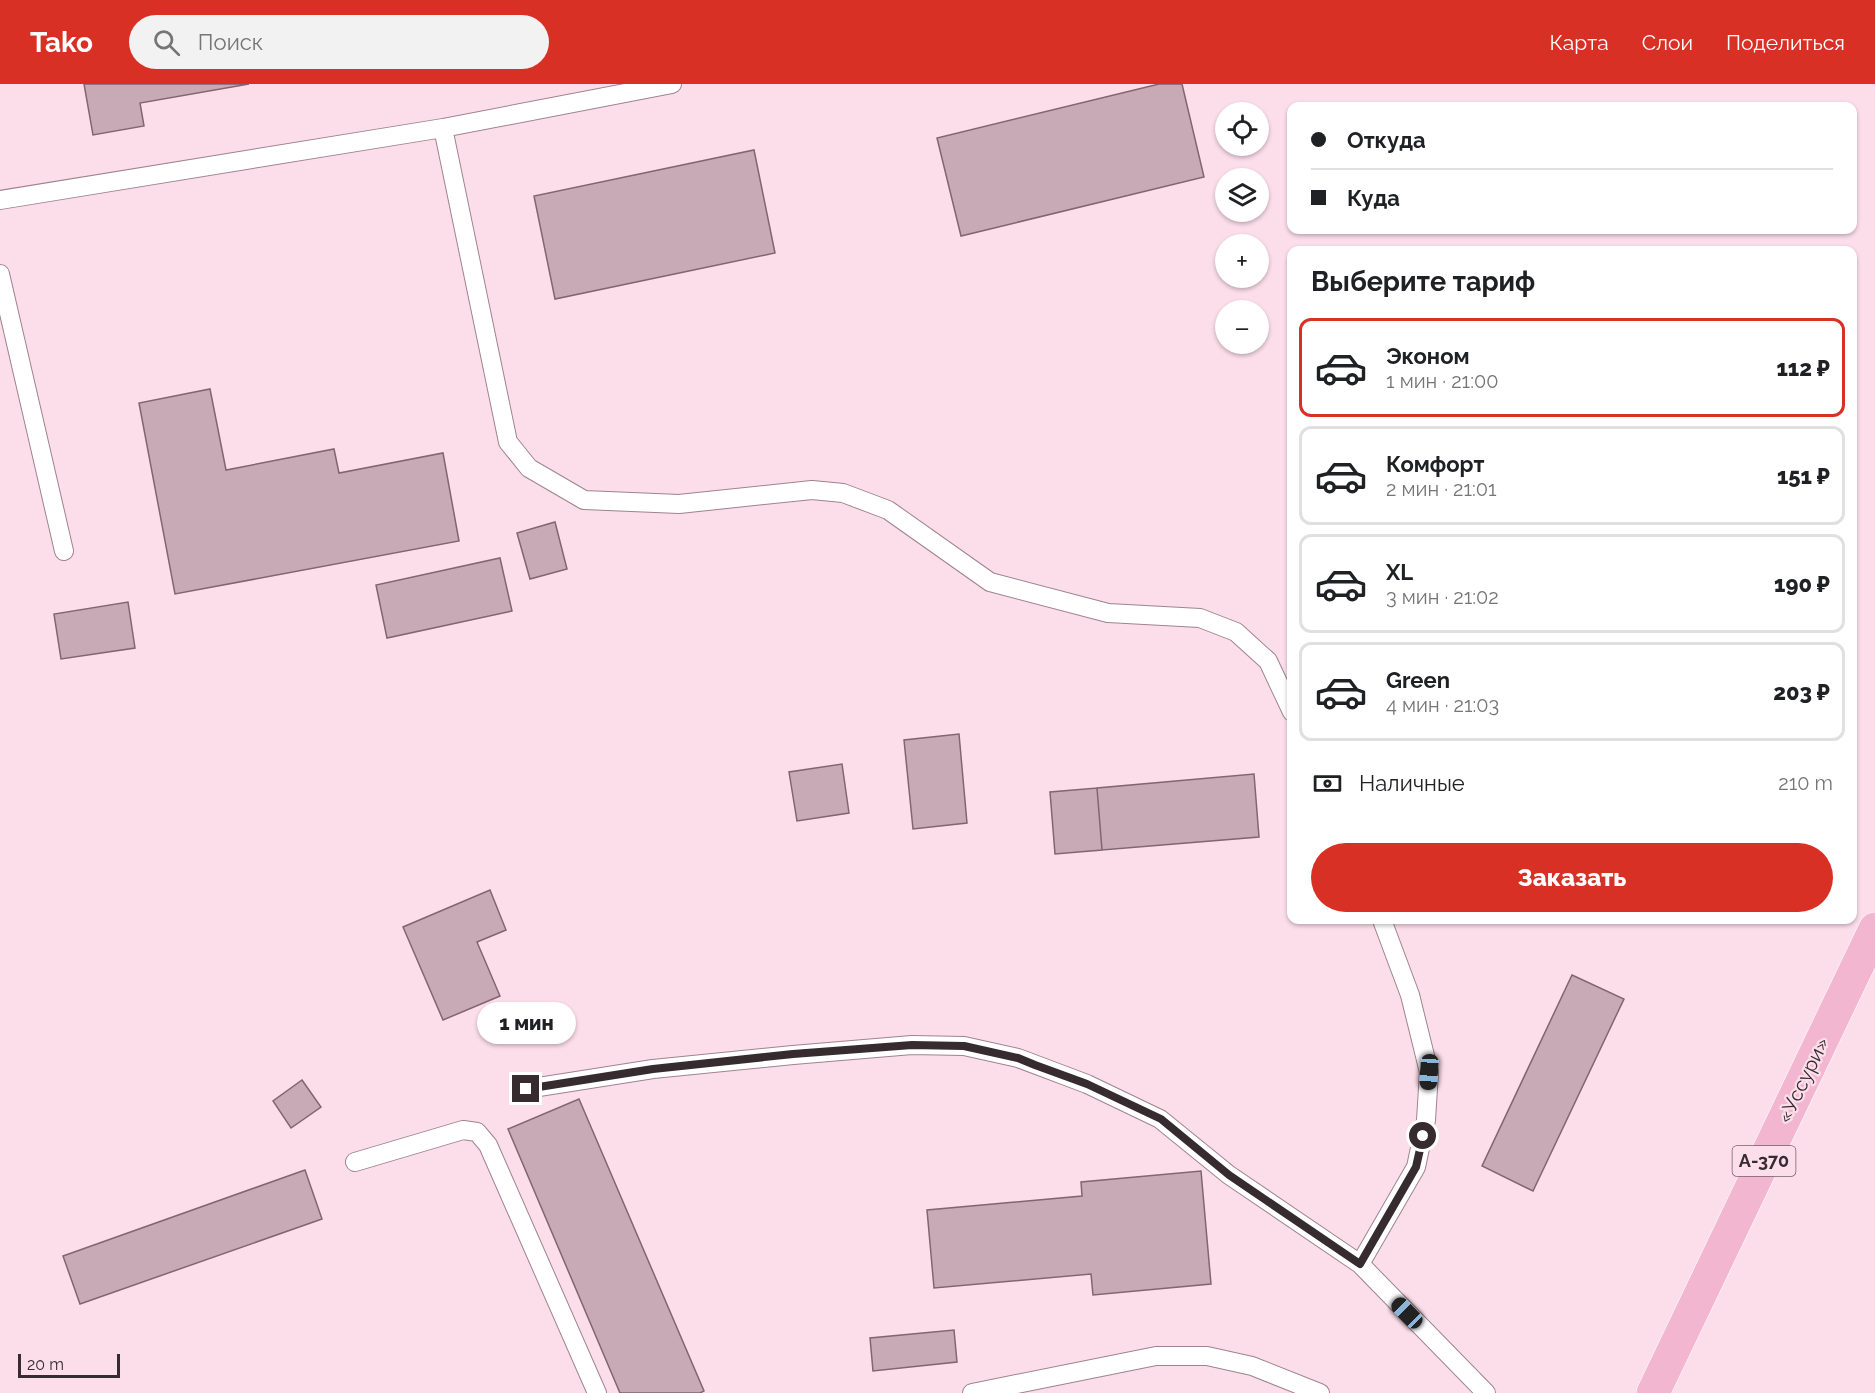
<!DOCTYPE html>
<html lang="ru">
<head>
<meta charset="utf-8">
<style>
	body { margin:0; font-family:Raleway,sans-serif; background:#f2f2f2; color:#202124; height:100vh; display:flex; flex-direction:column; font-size:22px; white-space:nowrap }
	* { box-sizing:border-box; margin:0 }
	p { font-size:20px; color:#757577 }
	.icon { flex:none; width:33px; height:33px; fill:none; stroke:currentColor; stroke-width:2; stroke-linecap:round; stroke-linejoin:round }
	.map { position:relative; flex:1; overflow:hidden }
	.sheet { position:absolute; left:1287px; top:162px; width:570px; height:678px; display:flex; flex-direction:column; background:#fff; border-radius:12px; box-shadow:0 2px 4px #0004 }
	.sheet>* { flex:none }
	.banner { position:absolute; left:1287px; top:18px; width:570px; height:132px; border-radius:12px; box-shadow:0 2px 4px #0004; display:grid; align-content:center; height:132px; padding:0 24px; background:#fff }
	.fabs { position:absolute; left:1215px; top:18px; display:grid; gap:12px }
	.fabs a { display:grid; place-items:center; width:54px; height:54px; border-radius:50%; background:#fff; box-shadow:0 2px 4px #0004; font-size:30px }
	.scale { position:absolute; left:18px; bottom:15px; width:102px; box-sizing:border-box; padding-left:6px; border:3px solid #362b2f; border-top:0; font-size:16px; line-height:21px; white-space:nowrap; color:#362b2f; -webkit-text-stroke:4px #fcdeea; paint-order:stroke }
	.end { position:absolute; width:27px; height:27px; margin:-14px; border:8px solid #362b2f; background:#fff; box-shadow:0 0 0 3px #fff }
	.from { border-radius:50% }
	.bubble { position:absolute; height:42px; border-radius:21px; background:#fff; box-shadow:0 2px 4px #0004; font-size:20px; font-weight:800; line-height:42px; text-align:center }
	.car { position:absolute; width:18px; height:36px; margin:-18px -9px; border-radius:8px; box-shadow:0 0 4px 2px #0007; background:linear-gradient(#222 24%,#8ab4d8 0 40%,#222 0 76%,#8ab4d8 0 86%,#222 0) }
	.banner b { display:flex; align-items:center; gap:21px; height:57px; font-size:22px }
	.banner b+b { border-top:2px solid #e0e0e0 }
	.banner i { width:15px; height:15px; background:#202124 }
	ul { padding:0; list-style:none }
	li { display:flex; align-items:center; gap:18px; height:99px; margin:0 12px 9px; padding:0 12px; border:3px solid #e0e0e0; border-radius:12px }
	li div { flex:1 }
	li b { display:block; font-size:22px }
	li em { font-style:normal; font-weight:800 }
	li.on { border-color:#d93025 }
	li>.icon { width:54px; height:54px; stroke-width:1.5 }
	h2 { padding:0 24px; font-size:27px; line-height:72px }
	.pay { display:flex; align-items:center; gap:15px; height:66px; padding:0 24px; font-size:22px }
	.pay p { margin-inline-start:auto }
	.primary-button { display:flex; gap:12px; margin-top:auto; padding:12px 24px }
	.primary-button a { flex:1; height:69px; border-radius:36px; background:#d93025; color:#fff; font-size:24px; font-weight:800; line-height:69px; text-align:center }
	header { display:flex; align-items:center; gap:36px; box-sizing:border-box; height:84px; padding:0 30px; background:#d93025; color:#fff }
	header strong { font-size:28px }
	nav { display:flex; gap:33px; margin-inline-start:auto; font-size:21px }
	.search { width:420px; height:54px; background:#f2f2f2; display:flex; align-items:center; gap:15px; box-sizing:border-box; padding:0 21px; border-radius:33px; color:#757577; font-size:22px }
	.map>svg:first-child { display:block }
	.building { fill:#c7aab6; stroke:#806671; stroke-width:1.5 }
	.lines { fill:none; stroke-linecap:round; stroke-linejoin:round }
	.service-casing { stroke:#9f838e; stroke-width:20 }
	.trunk-casing { stroke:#fff; stroke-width:34 }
	.service { stroke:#fff; stroke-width:18 }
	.trunk { stroke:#f2b6d0; stroke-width:33 }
	.route { stroke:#362b2f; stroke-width:8 }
	.labels { text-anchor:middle; stroke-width:4.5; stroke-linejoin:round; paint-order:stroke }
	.shield { fill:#fcdeea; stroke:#716167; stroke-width:1.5 }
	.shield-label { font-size:18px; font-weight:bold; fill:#362b2f }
	.street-label { font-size:20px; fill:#362b2f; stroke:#fcdeea }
</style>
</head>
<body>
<header>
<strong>Tako</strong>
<div class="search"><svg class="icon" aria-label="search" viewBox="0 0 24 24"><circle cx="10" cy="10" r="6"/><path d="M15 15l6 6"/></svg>Поиск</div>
<nav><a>Карта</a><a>Слои</a><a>Поделиться</a></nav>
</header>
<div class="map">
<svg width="1875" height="1309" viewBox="0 0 1875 1309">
	<rect width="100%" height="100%" fill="#fcdeea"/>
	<path class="building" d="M84,0h165l-109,19 4,23 -51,9z
		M1159,0h23l22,93 -243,59 -24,-98z
		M754,66l21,103 -220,46 -21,-103z
		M210,305l16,81 108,-21 5,24 104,-20 16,88 -284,53 -36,-191z
		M555,438l12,47 -37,10 -13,-46z
		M500,474l12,53 -125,27 -11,-53z
		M128,518l7,46 -74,11 -7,-45z
		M959,650l8,89 -54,6 -9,-89z
		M842,680l7,49 -52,8 -8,-49z
		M1254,690l5,63 -157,13 -5,-62z
		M1097,704l5,62 -47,4 -5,-62z
		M490,806l16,40 -29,12 23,54 -57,24 -40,-93z
		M1572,891l52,24 -91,192 -51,-25z
		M302,996l19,27 -30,21 -18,-27z
		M579,1015l125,292 -4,2h-80l-112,-264z
		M305,1086l17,49 -242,85 -17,-48z
		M1201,1087l10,113 -118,11 -2,-21 -157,14 -7,-78 155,-14 -1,-14z
		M954,1246l3,32 -84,9 -3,-33z"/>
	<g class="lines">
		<defs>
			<path id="service" d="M443,44l65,314 21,26 55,32 95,4 133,-14 31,3 45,17 102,72 118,31 92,5 36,14 32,29 24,51
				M0,116l443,-72 229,-44
				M0,190l64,277
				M526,1005l127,-20 140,-14 119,-10 52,1 54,12 69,26 73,35 69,56 131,89 126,129
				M355,1078l108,-32 14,2 11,13 109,248
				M1360,1180l56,-97 10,-47 3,-48 -19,-77 -28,-75
				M972,1309l184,-37h51l45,10 68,27"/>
			<path id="trunk" d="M1653,1309l222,-464"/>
		</defs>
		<use href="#service" class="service-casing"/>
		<use href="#trunk" class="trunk-casing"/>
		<use href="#service" class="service"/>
		<use href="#trunk" class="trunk"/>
	</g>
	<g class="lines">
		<path class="route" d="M526,1005l127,-20 140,-15 119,-9 52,1 54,12 17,7 52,19 74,35 68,56 131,89 56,-97 7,-31"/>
	</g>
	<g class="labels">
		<rect class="shield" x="1732.5" y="1062" width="63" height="30" rx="4.5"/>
		<g class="shield-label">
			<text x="1764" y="1083">А-370</text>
		</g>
		<g class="street-label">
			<text transform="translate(1803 996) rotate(-64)" y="7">«Уссури»</text>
		</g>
	</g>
</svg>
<div class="fabs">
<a><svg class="icon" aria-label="locate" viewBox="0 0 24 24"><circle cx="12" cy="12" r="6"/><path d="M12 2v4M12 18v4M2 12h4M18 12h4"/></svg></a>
<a><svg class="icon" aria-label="layers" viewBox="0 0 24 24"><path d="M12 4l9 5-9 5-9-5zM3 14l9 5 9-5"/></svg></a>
<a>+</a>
<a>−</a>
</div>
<div class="scale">20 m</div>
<i class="end from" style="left:1423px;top:1052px"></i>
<i class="end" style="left:526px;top:1005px"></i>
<div class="bubble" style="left:477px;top:918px;width:99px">1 мин</div>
<i class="car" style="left:1429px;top:988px;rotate:184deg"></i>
<i class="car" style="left:1407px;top:1229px;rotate:315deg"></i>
<div class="banner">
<b><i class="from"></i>Откуда</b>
<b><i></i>Куда</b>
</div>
<section class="sheet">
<h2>Выберите тариф</h2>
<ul>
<li class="on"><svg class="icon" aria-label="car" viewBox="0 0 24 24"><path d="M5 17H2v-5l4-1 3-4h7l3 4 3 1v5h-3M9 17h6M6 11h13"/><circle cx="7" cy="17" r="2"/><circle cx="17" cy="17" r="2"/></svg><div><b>Эконом</b><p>1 мин · 21:00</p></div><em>112 ₽</em></li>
<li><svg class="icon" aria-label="car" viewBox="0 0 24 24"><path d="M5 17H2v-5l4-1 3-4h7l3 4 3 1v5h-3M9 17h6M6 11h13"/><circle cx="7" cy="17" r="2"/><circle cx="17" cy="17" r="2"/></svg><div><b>Комфорт</b><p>2 мин · 21:01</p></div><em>151 ₽</em></li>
<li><svg class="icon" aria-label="car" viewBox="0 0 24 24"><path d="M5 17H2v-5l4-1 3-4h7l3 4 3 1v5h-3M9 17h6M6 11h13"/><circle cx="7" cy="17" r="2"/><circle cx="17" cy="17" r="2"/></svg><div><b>XL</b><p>3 мин · 21:02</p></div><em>190 ₽</em></li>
<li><svg class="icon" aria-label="car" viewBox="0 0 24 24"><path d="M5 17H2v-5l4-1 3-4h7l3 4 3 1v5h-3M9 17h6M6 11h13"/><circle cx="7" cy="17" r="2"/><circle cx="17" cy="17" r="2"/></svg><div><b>Green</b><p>4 мин · 21:03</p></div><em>203 ₽</em></li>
</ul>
<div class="pay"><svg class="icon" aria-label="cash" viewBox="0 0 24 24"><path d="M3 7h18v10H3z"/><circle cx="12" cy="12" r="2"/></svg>Наличные<p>210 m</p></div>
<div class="primary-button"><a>Заказать</a></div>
</section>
</div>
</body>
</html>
